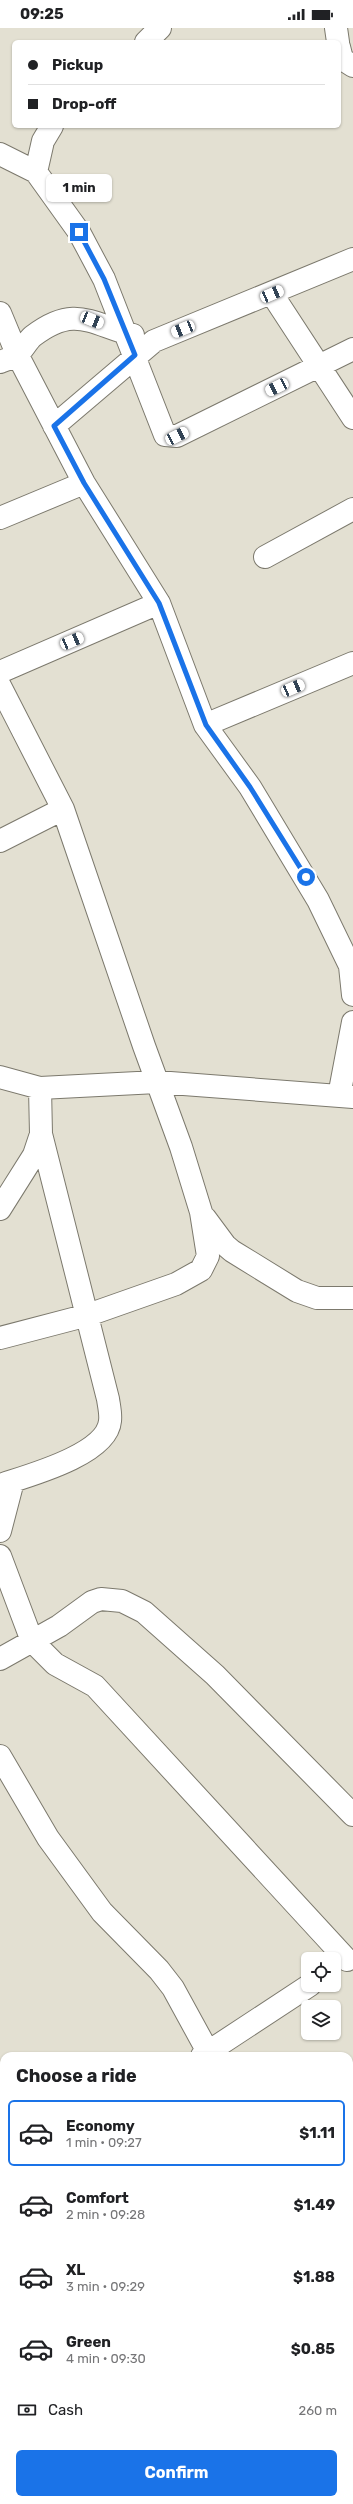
<!DOCTYPE html>
<html lang="en">
<head>
<meta charset="utf-8">
<style>
	body { margin:0; font-family:Rubik,sans-serif; background:#f6f6f6; color:#202124; height:100vh; display:flex; flex-direction:column; font-size:15px; white-space:nowrap }
	* { box-sizing:border-box; margin:0 }
	p { font-size:13px; color:#757577 }
	.icon { flex:none; width:22px; height:22px; fill:none; stroke:currentColor; stroke-width:2; stroke-linecap:round; stroke-linejoin:round }
	.map { position:relative; flex:1; overflow:hidden }
	.sheet { position:absolute; left:0px; top:2024px; width:353px; height:452px; display:flex; flex-direction:column; background:#fff; border-radius:12px 12px 0 0; box-shadow:0 1px 3px #0004 }
	.sheet>* { flex:none }
	.guide { position:absolute; left:12px; top:12px; width:329px; height:88px; border-radius:6px; box-shadow:0 1px 3px #0004; display:grid; align-content:center; height:88px; padding:0 16px; background:#fff }
	.buttons { position:absolute; left:301px; top:1924px; display:grid; gap:8px }
	.buttons a { display:grid; place-items:center; width:40px; height:40px; border-radius:6px; background:#fff; box-shadow:0 1px 3px #0004; font-size:20px }
	.end { position:absolute; width:18px; height:18px; margin:-9px; border:5px solid #1a73e8; background:#fff; box-shadow:0 0 0 2px #fff }
	.from { border-radius:50% }
	.bubble { position:absolute; height:28px; border-radius:6px; background:#fff; box-shadow:0 1px 3px #0004; font-size:13px; font-weight:700; line-height:28px; text-align:center }
	.car { position:absolute; width:12px; height:24px; margin:-12px -6px; border-radius:5px; box-shadow:0 0 3px 1px #0007; background:linear-gradient(#fff 24%,#345 0 40%,#fff 0 76%,#345 0 86%,#fff 0) }
	.guide b { display:flex; align-items:center; gap:14px; height:38px; font-size:15px }
	.guide b+b { border-top:1px solid #e0e0e0 }
	.guide i { width:10px; height:10px; background:#202124 }
	ul { padding:0; list-style:none }
	li { display:flex; align-items:center; gap:12px; height:66px; margin:0 8px 6px; padding:0 8px; border:2px solid transparent; border-radius:6px }
	li div { flex:1 }
	li b { display:block; font-size:15px }
	li em { font-style:normal; font-weight:700 }
	li.on { border-color:#1a73e8 }
	li>.icon { width:36px; height:36px; stroke-width:1.5 }
	h2 { padding:0 16px; font-size:18px; line-height:48px }
	.pay { display:flex; align-items:center; gap:10px; height:44px; padding:0 16px; font-size:15px }
	.pay p { margin-inline-start:auto }
	.cta { display:flex; gap:8px; margin-top:auto; padding:8px 16px }
	.cta a { flex:1; height:46px; border-radius:6px; background:#1a73e8; color:#fff; font-size:16px; font-weight:700; line-height:46px; text-align:center }
	.status { display:flex; justify-content:space-between; align-items:center; height:28px; padding:0 20px; background:#fff; direction:ltr }
	.status svg { height:11px; fill:currentColor }
	.map>svg:first-child { display:block }
	.lines { fill:none; stroke-linecap:round; stroke-linejoin:round }
	.minor-casing { stroke:#7c796d; stroke-width:24 }
	.minor { stroke:#fff; stroke-width:22 }
	.route { stroke:#1a73e8; stroke-width:5 }
</style>
</head>
<body>
<div class="status"><b>09:25</b><svg viewBox="0 0 49 12"><path d="M0 12V9h3v3zM5 12V6h3v6zM10 12V3h3v9zM15 12V0h3v12zM26 1h20v11H26zM47 4h2v5h-2z"/></svg></div>
<div class="map">
<svg width="353" height="2476" viewBox="0 0 353 2476">
	<rect width="100%" height="100%" fill="#e3e0d2"/>
	<g class="lines">
		<defs>
			<path id="minor" d="M336,0l2,14
				M146,14l14,-14
				M339,19l3,12 11,7
				M0,126l36,18 43,60 25,47 61,156 12,1 176,-87
				M36,144l7,-31 9,-15
				M272,266l81,124
				M0,285l17,41 67,129 75,120 46,122 45,62 68,113 32,66 3,29
				M0,334c5,-2 12,-4 17,-7 6,-5 10,-14 16,-19 42,-32 58,-12 100,-1
				M54,398l100,-85 199,-82
				M0,490l84,-35
				M265,529l88,-48
				M0,644l159,-69
				M0,658l63,123 81,237 37,101 20,65 7,44 -7,14 -25,14 -88,31 -88,23
				M205,697l148,-62
				M0,813l63,-32
				M0,1049l40,11 117,-6 196,15
				M339,1068l14,-74
				M0,1181l34,-54 7,-21
				M205,1190l20,27 7,6 65,40 20,7h36
				M0,1457c27,-9 107,-30 110,-64 1,-7 -1,-15 -2,-22l-67,-265 -1,-46
				M0,1503l13,-50
				M0,1528l32,85 23,23 40,22 252,274
				M0,1631l59,-33 33,-24 9,-3 21,2 22,11 71,63 138,140
				M0,1728l48,82 54,74 57,58 14,18 35,64
				M202,2028l108,-71
				M0,2165l4,-2
				M349,2216l4,4
				M0,2356l4,-3
				M0,2391l4,4
				M105,2472l5,4
				M15,2476l6,-4"/>
		</defs>
		<use href="#minor" class="minor-casing"/>
		<use href="#minor" class="minor"/>
	</g>
	<g class="lines">
		<path class="route" d="M79,204l25,47 31,76 -81,71 30,57 75,120 47,122 44,62 56,90"/>
	</g>
</svg>
<div class="buttons">
<a><svg class="icon" aria-label="locate" viewBox="0 0 24 24"><circle cx="12" cy="12" r="6"/><path d="M12 2v4M12 18v4M2 12h4M18 12h4"/></svg></a>
<a><svg class="icon" aria-label="layers" viewBox="0 0 24 24"><path d="M12 4l9 5-9 5-9-5zM3 14l9 5 9-5"/></svg></a>
</div>
<i class="end from" style="left:306px;top:849px"></i>
<i class="end" style="left:79px;top:204px"></i>
<div class="bubble" style="left:46px;top:146px;width:66px">1 min</div>
<i class="car" style="left:272px;top:266px;rotate:67deg"></i>
<i class="car" style="left:92px;top:292px;rotate:112deg"></i>
<i class="car" style="left:183px;top:301px;rotate:248deg"></i>
<i class="car" style="left:277px;top:359px;rotate:244deg"></i>
<i class="car" style="left:177px;top:408px;rotate:64deg"></i>
<i class="car" style="left:72px;top:613px;rotate:67deg"></i>
<i class="car" style="left:293px;top:660px;rotate:67deg"></i>
<div class="guide">
<b><i class="from"></i>Pickup</b>
<b><i></i>Drop-off</b>
</div>
<section class="sheet">
<h2>Choose a ride</h2>
<ul>
<li class="on"><svg class="icon" aria-label="car" viewBox="0 0 24 24"><path d="M5 17H2v-5l4-1 3-4h7l3 4 3 1v5h-3M9 17h6M6 11h13"/><circle cx="7" cy="17" r="2"/><circle cx="17" cy="17" r="2"/></svg><div><b>Economy</b><p>1 min · 09:27</p></div><em>$1.11</em></li>
<li><svg class="icon" aria-label="car" viewBox="0 0 24 24"><path d="M5 17H2v-5l4-1 3-4h7l3 4 3 1v5h-3M9 17h6M6 11h13"/><circle cx="7" cy="17" r="2"/><circle cx="17" cy="17" r="2"/></svg><div><b>Comfort</b><p>2 min · 09:28</p></div><em>$1.49</em></li>
<li><svg class="icon" aria-label="car" viewBox="0 0 24 24"><path d="M5 17H2v-5l4-1 3-4h7l3 4 3 1v5h-3M9 17h6M6 11h13"/><circle cx="7" cy="17" r="2"/><circle cx="17" cy="17" r="2"/></svg><div><b>XL</b><p>3 min · 09:29</p></div><em>$1.88</em></li>
<li><svg class="icon" aria-label="car" viewBox="0 0 24 24"><path d="M5 17H2v-5l4-1 3-4h7l3 4 3 1v5h-3M9 17h6M6 11h13"/><circle cx="7" cy="17" r="2"/><circle cx="17" cy="17" r="2"/></svg><div><b>Green</b><p>4 min · 09:30</p></div><em>$0.85</em></li>
</ul>
<div class="pay"><svg class="icon" aria-label="cash" viewBox="0 0 24 24"><path d="M3 7h18v10H3z"/><circle cx="12" cy="12" r="2"/></svg>Cash<p>260 m</p></div>
<div class="cta"><a>Confirm</a></div>
</section>
</div>
</body>
</html>
